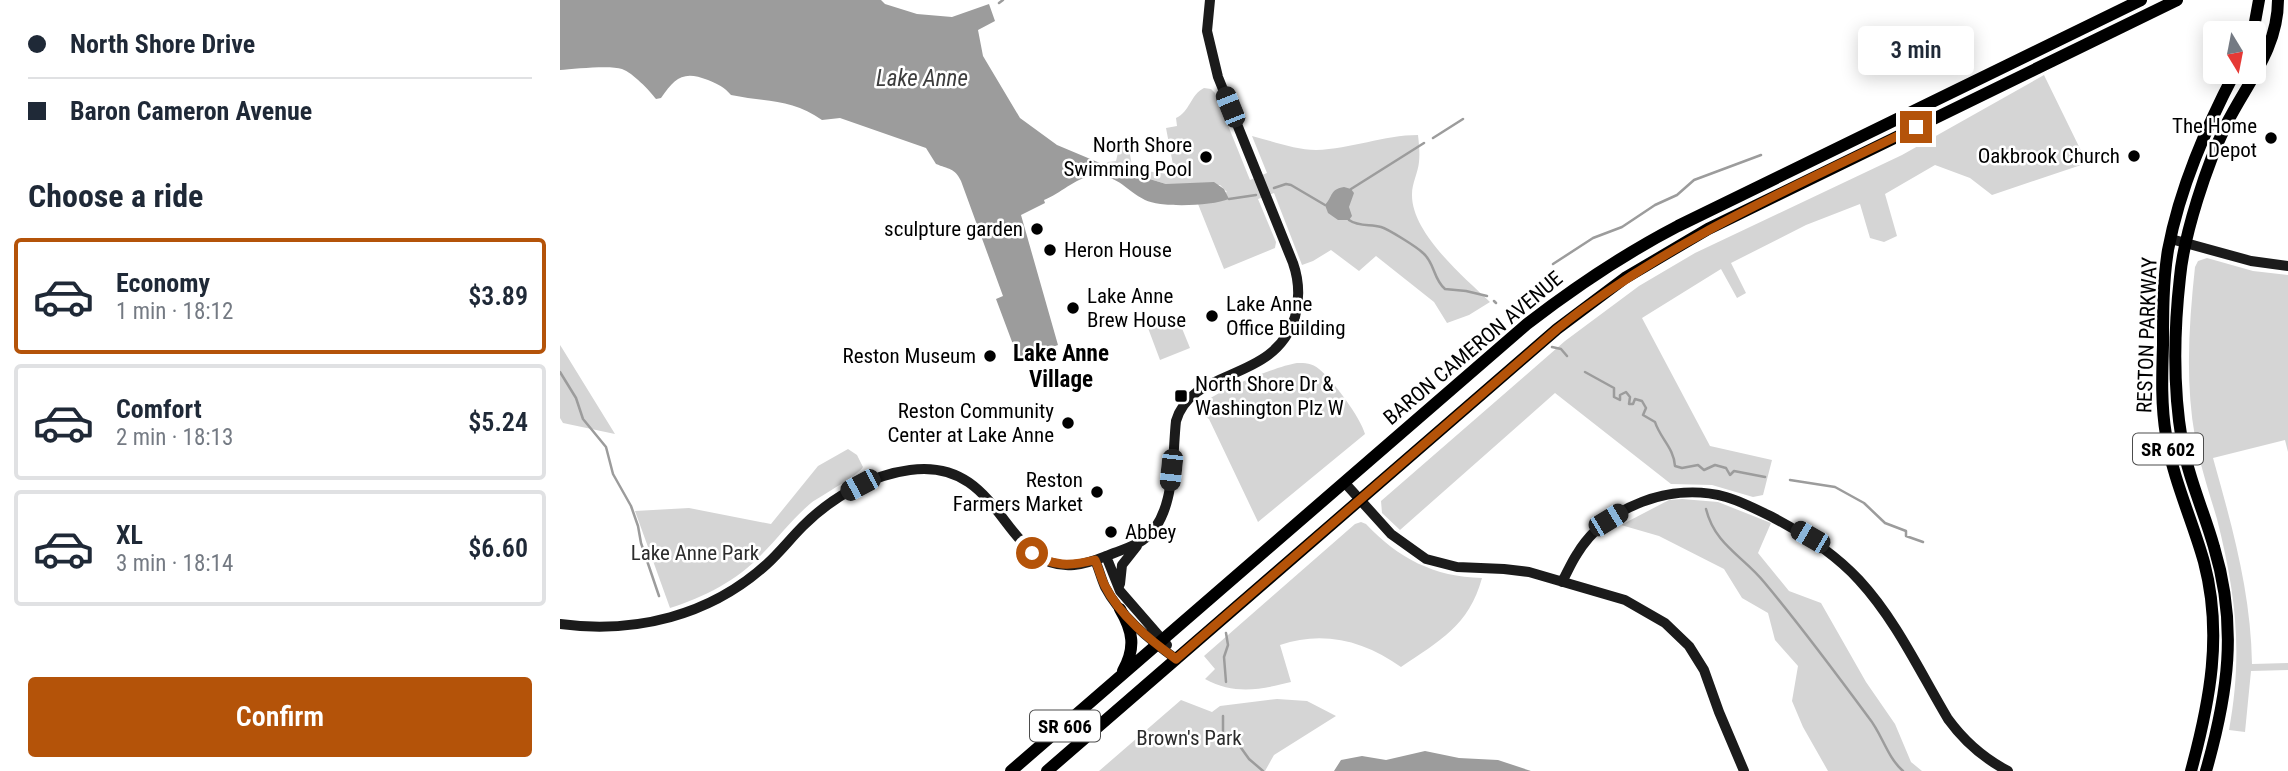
<!DOCTYPE html>
<html lang="en">
<head>
<meta charset="utf-8">
<style>
	body { margin:0; font-family:"Roboto Condensed",sans-serif; background:#f2f2f3; color:#1f2937; height:100vh; display:flex; flex-direction:column; font-size:26px; white-space:nowrap }
	* { box-sizing:border-box; margin:0 }
	p { font-size:23px; color:#747a83 }
	.icon { flex:none; width:38px; height:38px; fill:none; stroke:currentColor; stroke-width:2; stroke-linecap:round; stroke-linejoin:round }
	.map { position:relative; flex:1; overflow:hidden }
	.panel { display:flex; flex-direction:column; background:#fff; width:560px }
	.panel>* { flex:none }
	.top-card { display:grid; align-content:center; height:154px; padding:0 28px; background:#fff }
	.needle { width:46px; rotate:170deg }
	.tools { position:absolute; left:1643px; top:21px; display:grid; gap:14px }
	.tools a { display:grid; place-items:center; width:63px; height:63px; border-radius:7px; background:#fff; box-shadow:0 4px 18px #0003; font-size:35px }
	.end { position:absolute; width:32px; height:32px; margin:-16px; border:9px solid #b45309; background:#fff; box-shadow:0 0 0 4px #fff }
	.from { border-radius:50% }
	.bubble { position:absolute; height:49px; border-radius:7px; background:#fff; box-shadow:0 4px 18px #0003; font-size:23px; font-weight:600; line-height:49px; text-align:center }
	.car { position:absolute; width:21px; height:42px; margin:-21px -10px; border-radius:9px; box-shadow:0 0 5px 2px #0007; background:linear-gradient(#222 24%,#8ab4d8 0 40%,#222 0 76%,#8ab4d8 0 86%,#222 0) }
	.top-card b { display:flex; align-items:center; gap:24px; height:66px; font-size:26px }
	.top-card b+b { border-top:2px solid #e0e1e3 }
	.top-card i { width:18px; height:18px; background:#1f2937 }
	ul { padding:0; list-style:none }
	li { display:flex; align-items:center; gap:21px; height:116px; margin:0 14px 10px; padding:0 14px; border:4px solid #e0e1e3; border-radius:7px }
	li div { flex:1 }
	li b { display:block; font-size:26px }
	li em { font-style:normal; font-weight:600 }
	li.active { border-color:#b45309 }
	li>.icon { width:63px; height:63px; stroke-width:1.5 }
	h2 { padding:0 28px; font-size:32px; line-height:84px }
	.action { display:flex; gap:14px; margin-top:auto; padding:14px 28px }
	.action a { flex:1; height:80px; border-radius:7px; background:#b45309; color:#fff; font-size:28px; font-weight:600; line-height:80px; text-align:center }
	main { display:flex; flex:1; min-height:0 }
	.map>svg:first-child { display:block }
	.green { fill:#d5d5d5 }
	.water { fill:#9c9c9c }
	.lines { fill:none; stroke-linecap:round; stroke-linejoin:round }
	.stream { stroke:#9c9c9c; stroke-width:2.5 }
	.secondary { stroke:#1b1b1b; stroke-width:10 }
	.primary { stroke:#000; stroke-width:12 }
	.route { stroke:#b45309; stroke-width:9 }
	.poi-dot { fill:#000; stroke:#fff; stroke-width:2.5 }
	.labels { text-anchor:middle; stroke-width:5; stroke-linejoin:round; paint-order:stroke }
	.shield { fill:#fff; stroke:#4c4c4c; stroke-width:2 }
	.shield-label { font-size:19px; font-weight:bold; fill:#000 }
	.poi-label { font-size:21px; fill:#000; stroke:#fff; text-anchor:end }
	.street-label { font-size:21px; fill:#000; stroke:#fff }
	.park-label { font-size:21px; fill:#2c2c2c; stroke:#fff }
	.water-label { font-size:23px; font-style:italic; fill:#3d3d3d; stroke:#fff }
	.neighbourhood-label { font-size:23px; font-weight:bold; fill:#000; stroke:#fff }
</style>
</head>
<body>
<main>
<section class="panel">
<div class="top-card">
<b><i class="from"></i>North Shore Drive</b>
<b><i></i>Baron Cameron Avenue</b>
</div>
<h2>Choose a ride</h2>
<ul>
<li class="active"><svg class="icon" aria-label="car" viewBox="0 0 24 24"><path d="M5 17H2v-5l4-1 3-4h7l3 4 3 1v5h-3M9 17h6M6 11h13"/><circle cx="7" cy="17" r="2"/><circle cx="17" cy="17" r="2"/></svg><div><b>Economy</b><p>1 min · 18:12</p></div><em>$3.89</em></li>
<li><svg class="icon" aria-label="car" viewBox="0 0 24 24"><path d="M5 17H2v-5l4-1 3-4h7l3 4 3 1v5h-3M9 17h6M6 11h13"/><circle cx="7" cy="17" r="2"/><circle cx="17" cy="17" r="2"/></svg><div><b>Comfort</b><p>2 min · 18:13</p></div><em>$5.24</em></li>
<li><svg class="icon" aria-label="car" viewBox="0 0 24 24"><path d="M5 17H2v-5l4-1 3-4h7l3 4 3 1v5h-3M9 17h6M6 11h13"/><circle cx="7" cy="17" r="2"/><circle cx="17" cy="17" r="2"/></svg><div><b>XL</b><p>3 min · 18:14</p></div><em>$6.60</em></li>
</ul>
<div class="action"><a>Confirm</a></div>
</section>
<div class="map">
<svg width="1728" height="771" viewBox="0 0 1728 771">
	<rect width="100%" height="100%" fill="#fff"/>
	<path class="green" d="M1484,75l43,88 -95,32 -22,-17 -35,-13 -50,29 12,42 -13,6 -14,-4 -10,-34 -54,21 -75,38 15,30 -9,5 -16,-29 -79,49 68,128 62,14 -9,35 -10,2 -41,-12 -41,-1 -116,-91 -155,137 -18,-17 -1,-12 184,-160 74,-55 56,-33 207,-98z
		M644,88l7,1 4,4 35,87 17,-7 -15,-37c20,5 44,14 64,14 35,-1 68,-15 102,-15 1,9 2,18 1,27 -1,11 -7,21 -7,32 -1,39 51,82 78,108l-21,13 -22,8 -13,-21 -58,-46 -17,15 -28,-21 -18,11 -11,4 -28,-72 -16,6 18,43 -1,6 -51,21 -26,-65 29,-12 -7,-7 -54,-1 -61,-19 3,-3 8,-1 4,-17 8,-1 4,23 14,5 29,4 -9,-47 11,-2 -1,-8c14,-6 14,-23 28,-30z
		M1647,258l46,13 35,4v177l-3,-12 -72,18c19,68 38,134 39,206l36,-1v7l-37,1 -6,61 -16,-2c14,-76 7,-136 -12,-211 -8,-27 -17,-54 -22,-82 -10,-56 -6,-114 0,-170l3,-6z
		M617,316l13,32 -30,12 -12,-32z
		M0,345l2,3 53,86 -52,-11 -3,-5z
		M737,363c8,0 15,0 22,6 13,10 42,49 46,65l-107,88 -49,-103 -14,-10c17,-16 78,-42 102,-46z
		M288,449l9,6 6,12c-4,8 -41,28 -52,36 -18,15 -32,34 -49,51 -25,27 -58,43 -92,54l-35,-97 54,-3 82,16 47,-58z
		M1122,499l36,3 53,21 -13,30 31,38 32,12 45,79 29,42 16,38 11,9h-94l-25,-44 -11,-26 6,-35 -23,-26 -7,-27 -26,-15 -18,-29 -65,-33 -38,-11 48,-25z
		M801,522l5,2c32,34 68,53 116,54 -13,48 -43,63 -81,89 -36,-26 -78,-37 -121,-22l11,37c-32,8 -56,13 -86,-3l10,-10 -11,-13 151,-132z
		M717,699l30,2 29,15 -62,39 -9,16h-166l82,-71 31,12 8,-6z"/>
	<path class="water" d="M0,0h321l4,4 32,10 35,3 37,-13 6,17 -17,9 5,26 37,62 37,27 50,21 59,18 48,-2 10,7 5,10c-17,7 -68,9 -84,1 -20,-10 -27,-26 -53,-24 -17,2 -32,18 -48,24l1,3 -24,12 37,130 -22,8 1,3 -17,7 -24,-64 7,-3 -42,-115c-6,-13 -13,-12 -25,-17l-10,-16 -86,-30 -18,2c-29,-21 -57,-18 -91,-25 -7,-8 -13,-11 -23,-15 -25,-10 -33,-2 -47,18l-5,1c-7,-9 -23,-26 -34,-30 -12,-4 -48,0 -62,1z
		M784,187l7,2 3,4 -5,14 3,9 -3,4h-11l-10,-7 -3,-8c8,-9 5,-16 19,-18z
		M865,751l34,7 39,2 33,11h-197l7,-11 21,-4 24,4z"/>
	<g class="lines">
		<path class="stream" d="M439,3l4,-3
			M873,138l30,-19
			M714,188l12,-4 5,1 34,20
			M791,189l73,-46
			M669,199l27,-4
			M789,220c10,7 21,4 32,7 7,2 36,20 42,26 12,10 10,26 22,36l21,2 21,5
			M993,264l40,-26 29,-11 33,-22 22,-10 17,-15 67,-25
			M934,301l2,2
			M992,347l9,2 6,7
			M0,372l16,26 7,21 23,28 7,27 18,32 7,20 3,17 18,53
			M1025,372l29,16v9l6,3v-5l6,-3 4,5 -1,7h4l2,-5 7,2 4,7 -3,7 12,7c5,16 19,26 20,44l7,2 16,-3 6,5
			M1144,470l11,-5 11,3 4,7 4,-4 31,6
			M1230,480l45,7 29,16 21,20 21,8v5l17,6
			M1146,509c9,36 37,47 58,73 37,44 71,90 105,136 13,16 18,39 34,53
			M666,682l-2,-25 4,-12 -2,-12
			M663,716v19l2,5 14,5 10,14 14,12"/>
		<path class="secondary" d="M1611,239l80,22 37,5
			M784,482l47,52 35,25 31,8 47,2 25,3 96,28 40,23 24,23 15,24 15,42 25,59
			M546,556l14,35 47,54
			M535,560c4,9 6,18 10,27 15,29 45,53 71,72
			M1002,582c5,-9 9,-19 15,-28 29,-48 95,-72 149,-57 17,5 32,13 48,21 32,17 61,36 85,62 37,40 61,92 89,139 16,22 35,39 60,52
			M560,584l2,-19 15,-19
			M0,624c75,10 150,-8 207,-60 13,-12 24,-26 36,-38 28,-28 67,-51 107,-56 95,-13 92,102 164,95 14,-1 27,-7 40,-12 10,-4 21,-7 29,-13 33,-23 29,-83 33,-119 16,-55 98,-37 119,-104 5,-19 4,-37 -2,-54l-75,-186 -11,-46 3,-31"/>
		<path class="primary" d="M1693,33l6,-33
			M560,609c13,22 16,39 3,62
			M451,771l516,-447c48,-37 97,-70 151,-98l463,-226
			M487,771l510,-442 68,-51 83,-49 469,-229
			M1631,771c19,-70 32,-137 13,-209 -12,-43 -31,-82 -38,-127 -5,-30 -4,-59 -3,-90 0,-31 0,-64 5,-95 12,-63 38,-122 67,-178
			M1646,771c22,-77 32,-145 8,-224 -10,-36 -26,-69 -32,-106 -9,-53 -8,-111 -2,-164 4,-43 27,-113 46,-152 21,-42 52,-76 52,-125"/>
	</g>
	<g class="lines">
		<path class="route" d="M472,553c21,14 39,13 63,7 4,9 6,18 10,26 15,30 45,54 71,73l381,-330c109,-87 235,-141 359,-202"/>
	</g>
	<g class="poi-dot">
		<circle cx="1711" cy="138" r="7"/>
		<circle cx="1574" cy="156" r="7"/>
		<circle cx="646" cy="157" r="7"/>
		<circle cx="477" cy="229" r="7"/>
		<circle cx="490" cy="250" r="7"/>
		<circle cx="513" cy="308" r="7"/>
		<circle cx="652" cy="316" r="7"/>
		<circle cx="430" cy="356" r="7"/>
		<rect x="614" y="389" width="14" height="14" rx="3.5"/>
		<circle cx="508" cy="423" r="7"/>
		<circle cx="537" cy="492" r="7"/>
		<circle cx="551" cy="532" r="7"/>
	</g>
	<g class="labels">
		<g class="shield">
			<rect x="1573" y="433.5" width="70" height="31" rx="5"/>
			<rect x="470" y="710.5" width="70" height="31" rx="5"/>
		</g>
		<g class="shield-label">
			<text x="1608" y="456">SR 602</text>
			<text x="505" y="733">SR 606</text>
		</g>
		<g class="poi-label">
			<text x="1697" y="133">The Home<tspan x="1697" dy="24">Depot</tspan></text>
			<text x="632" y="152">North Shore<tspan x="632" dy="24">Swimming Pool</tspan></text>
			<text x="1560" y="163">Oakbrook Church</text>
			<text x="463" y="236">sculpture garden</text>
			<text x="504" y="257" text-anchor="start">Heron House</text>
			<text x="527" y="303" text-anchor="start">Lake Anne<tspan x="527" dy="24">Brew House</tspan></text>
			<text x="666" y="311" text-anchor="start">Lake Anne<tspan x="666" dy="24">Office Building</tspan></text>
			<text x="416" y="363">Reston Museum</text>
			<text x="635" y="391" text-anchor="start">North Shore Dr &amp;<tspan x="635" dy="24">Washington Plz W</tspan></text>
			<text x="494" y="418">Reston Community<tspan x="494" dy="24">Center at Lake Anne</tspan></text>
			<text x="523" y="487">Reston<tspan x="523" dy="24">Farmers Market</tspan></text>
			<text x="565" y="539" text-anchor="start">Abbey</text>
		</g>
		<g class="street-label">
			<text transform="translate(1587 335) rotate(-88)" y="7">RESTON PARKWAY</text>
			<text transform="translate(913 348) rotate(-40)" y="7">BARON CAMERON AVENUE</text>
		</g>
		<g class="park-label">
			<text x="135" y="560">Lake Anne Park</text>
			<text x="629" y="745">Brown's Park</text>
		</g>
		<g class="water-label">
			<text x="362" y="86">Lake Anne</text>
		</g>
		<g class="neighbourhood-label">
			<text x="501" y="361">Lake Anne<tspan x="501" dy="26">Village</tspan></text>
		</g>
	</g>
</svg>
<div class="tools">
<a><svg class="needle" viewBox="-14 -14 28 28"><path d="M0-13l5 13h-10z" fill="#e53935"/><path d="M0 13l5-13h-10z" fill="#747a83"/></svg></a>
</div>
<i class="end from" style="left:472px;top:553px"></i>
<i class="end" style="left:1356px;top:127px"></i>
<div class="bubble" style="left:1298px;top:26px;width:116px">3 min</div>
<i class="car" style="left:670px;top:107px;rotate:338deg"></i>
<i class="car" style="left:611px;top:470px;rotate:186deg"></i>
<i class="car" style="left:300px;top:485px;rotate:242deg"></i>
<i class="car" style="left:1048px;top:520px;rotate:59deg"></i>
<i class="car" style="left:1250px;top:537px;rotate:300deg"></i>
</div>
</main>
</body>
</html>
